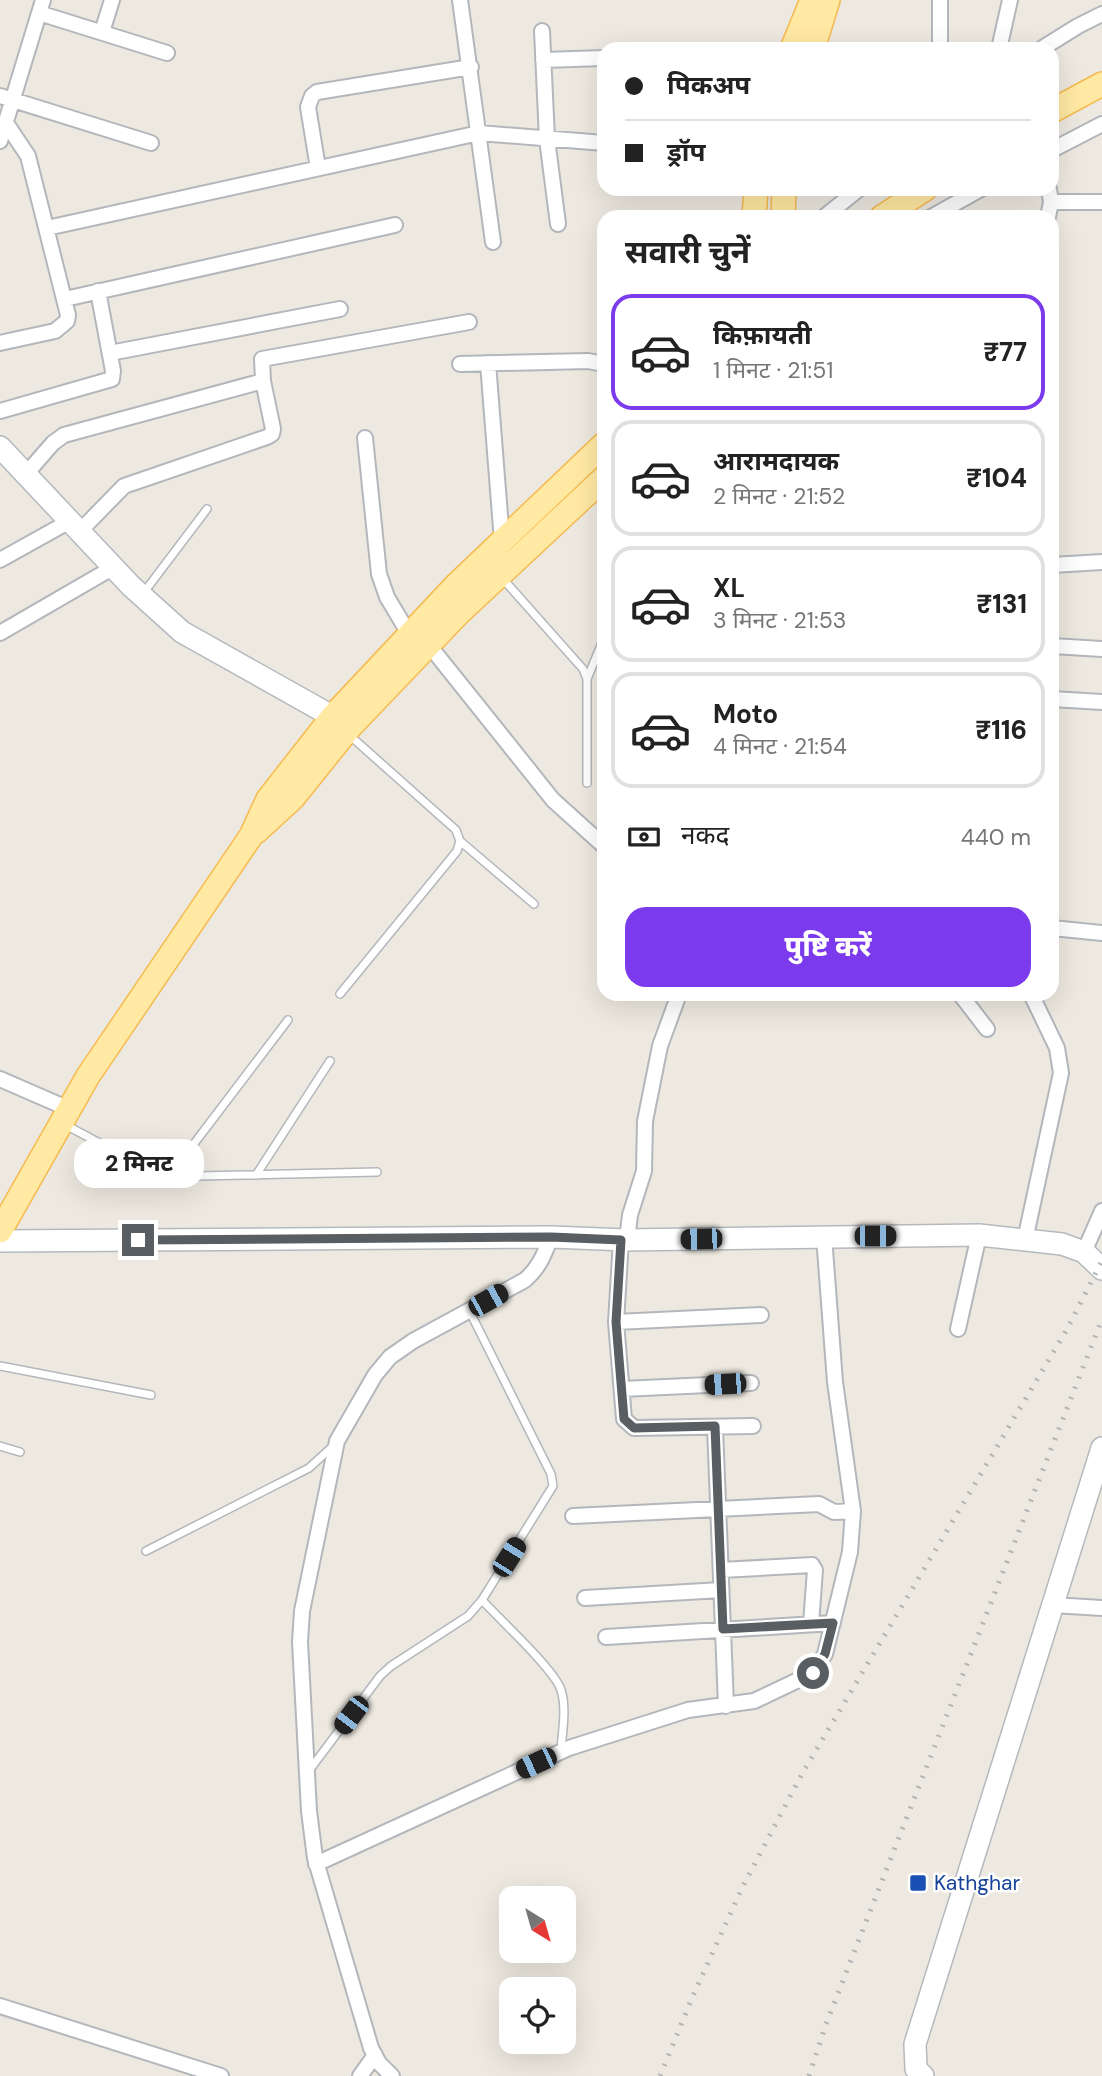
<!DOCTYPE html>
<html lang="hi">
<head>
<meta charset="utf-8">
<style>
	body { margin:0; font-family:"DM Sans","Noto Sans Devanagari",sans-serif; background:#f2f2f2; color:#222; height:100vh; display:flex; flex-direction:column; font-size:26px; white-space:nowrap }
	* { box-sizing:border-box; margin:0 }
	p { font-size:23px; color:#767676 }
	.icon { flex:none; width:38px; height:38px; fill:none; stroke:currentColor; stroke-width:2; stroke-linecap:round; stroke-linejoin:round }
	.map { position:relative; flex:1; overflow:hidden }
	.details { position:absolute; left:597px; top:210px; width:462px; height:791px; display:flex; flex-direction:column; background:#fff; border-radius:21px; box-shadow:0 7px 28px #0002 }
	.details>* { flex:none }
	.hud { position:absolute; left:597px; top:42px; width:462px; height:154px; border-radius:21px; box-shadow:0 7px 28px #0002; display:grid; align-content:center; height:154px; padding:0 28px; background:#fff }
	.needle { width:46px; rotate:143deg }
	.controls { position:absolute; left:499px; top:1886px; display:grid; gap:14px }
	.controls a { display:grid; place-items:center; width:77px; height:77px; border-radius:14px; background:#fff; box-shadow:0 7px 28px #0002; font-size:35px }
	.end { position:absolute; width:32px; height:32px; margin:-16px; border:9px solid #595e62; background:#fff; box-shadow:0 0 0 4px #fff }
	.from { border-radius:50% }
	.bubble { position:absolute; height:49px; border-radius:21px; background:#fff; box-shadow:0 7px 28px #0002; font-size:23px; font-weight:800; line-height:49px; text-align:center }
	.car { position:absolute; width:21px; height:42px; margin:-21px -10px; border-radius:9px; box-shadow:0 0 5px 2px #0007; background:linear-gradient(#222 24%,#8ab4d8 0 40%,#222 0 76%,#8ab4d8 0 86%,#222 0) }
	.hud b { display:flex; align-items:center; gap:24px; height:66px; font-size:26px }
	.hud b+b { border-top:2px solid #e0e0e0 }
	.hud i { width:18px; height:18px; background:#222 }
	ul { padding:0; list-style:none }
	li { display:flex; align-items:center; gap:21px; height:116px; margin:0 14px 10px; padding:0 14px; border:4px solid #e0e0e0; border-radius:21px }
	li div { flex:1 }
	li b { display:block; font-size:26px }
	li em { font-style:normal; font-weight:800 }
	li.on { border-color:#7c3aed }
	li>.icon { width:63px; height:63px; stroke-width:1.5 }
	h2 { padding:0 28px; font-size:32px; line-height:84px }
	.pay { display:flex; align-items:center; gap:18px; height:77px; padding:0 28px; font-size:26px }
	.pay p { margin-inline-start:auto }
	.cta { display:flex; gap:14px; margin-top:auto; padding:14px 28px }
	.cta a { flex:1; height:80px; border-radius:21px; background:#7c3aed; color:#fff; font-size:28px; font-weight:800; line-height:80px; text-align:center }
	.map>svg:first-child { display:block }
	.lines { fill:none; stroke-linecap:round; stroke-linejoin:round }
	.lane-casing { stroke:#b3b7bc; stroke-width:10 }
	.street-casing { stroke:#b3b7bc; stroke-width:18 }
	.secondary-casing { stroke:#b4b9be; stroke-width:24 }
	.primary-casing { stroke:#f6ba50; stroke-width:26 }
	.lane { stroke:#fff; stroke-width:7 }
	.street { stroke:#fff; stroke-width:14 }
	.secondary { stroke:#fff; stroke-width:21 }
	.primary { stroke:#ffe9a3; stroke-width:23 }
	.rail { stroke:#b2b3b3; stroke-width:5; stroke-dasharray:2 9; stroke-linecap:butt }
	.route { stroke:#595e62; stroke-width:9 }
	.transit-dot { fill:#1a4fb4; stroke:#fff; stroke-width:2.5 }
	.labels { text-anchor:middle; stroke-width:5; stroke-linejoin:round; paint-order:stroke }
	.transit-label { font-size:21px; fill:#164399; stroke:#fff; text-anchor:start }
</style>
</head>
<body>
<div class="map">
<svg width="1102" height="2076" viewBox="0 0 1102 2076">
	<rect width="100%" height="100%" fill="#ede9e0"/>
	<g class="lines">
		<defs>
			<path id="lane" d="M503,579l80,90 4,10v104
				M142,595l65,-86
				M587,679l17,-41
				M460,841l74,63
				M340,994l117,-143 3,-10 -4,-11 -109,-97
				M65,1125c41,20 86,51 133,51l179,-4
				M171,1174l117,-154
				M256,1175l74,-114
				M0,1366l151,29
				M0,1446l20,6
				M146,1551l163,-83 23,-21
				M482,1600c17,19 73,70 79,90 6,19 1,42 0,61
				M308,1772l72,-96 11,-10 77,-50 14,-16 71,-114 -2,-12 -82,-164"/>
			<path id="street" d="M460,0l33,242
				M39,13l128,40
				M542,31l5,108 11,85
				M102,32l10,-32
				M940,49v-49
				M999,49l11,-49
				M1041,49l37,-23 24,-12
				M543,60l61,-2
				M0,96l151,47
				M0,141l43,-141
				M1052,150l50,-26
				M318,168l-10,-61 4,-11 5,-4 154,-25
				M1051,202h51
				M824,217l35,-28
				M931,217l50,-28
				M1048,217l3,-15 -2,-13
				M47,228l432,-95 125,10
				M65,299l330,-74
				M0,343l55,-12 12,-10 1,-6 -40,-159 -22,-33
				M110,353l230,-44
				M488,363l14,178
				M460,364l128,-3 16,3
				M0,411l112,-32 1,-8 -15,-80
				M365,438l14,136 8,23 22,37
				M26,474l27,-31 11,-8 199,-54
				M80,531l44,-45 143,-49 5,-3 1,-5 -10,-48 -1,-22 207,-37
				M0,560l70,-39
				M1052,565l50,-3
				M0,633l114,-66
				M429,645l124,155 51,46
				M1052,646l50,3
				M1052,699l50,3
				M1052,928l50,5
				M960,994l27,35
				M0,1079l69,30
				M621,1240l-5,82 8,97 10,9 119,-2
				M627,1240l3,-25 14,-44 1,-50 15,-75 19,-52
				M1025,1240l36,-167 -4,-25 -26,-54
				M1084,1252l18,-41
				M616,1322l145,-7
				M958,1329l21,-94
				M622,1389l129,-6
				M715,1427l11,279
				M573,1516l246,-12 15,8 19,-1
				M721,1570l91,-5 3,5 -4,54
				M585,1598l136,-8
				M1053,1605l49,3
				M606,1637l227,-14
				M316,1864l253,-116 119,-38 66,-9 59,-28 12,-19 25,-102 3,-41 -18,-129 -11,-146
				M0,2006l221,70
				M360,2076l15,-21
				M392,2076l-13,-13 -8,-15 -56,-190 -6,-47 -9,-169 2,-31 35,-170 38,-66 15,-18 23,-16 112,-61c14,-12 19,-25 26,-43"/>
			<path id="secondary" d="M0,447l131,139 51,46 164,92
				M0,1241l551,-4 76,3 352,-5 83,9 22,8 18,17
				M923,2076l-7,-7 -1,-25 187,-596"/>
			<path id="primary" d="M792,49l20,-49
				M813,49l15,-49
				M1052,111l50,-27
				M754,217l2,-28
				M783,217l1,-28
				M882,217l43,-28
				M256,832l37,-34 57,-71 108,-113 146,-136
				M0,1231l88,-155 163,-240 17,-37 65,-83 123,-131 148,-141"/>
		</defs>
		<use href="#lane" class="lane-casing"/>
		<use href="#street" class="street-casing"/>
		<use href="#secondary" class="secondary-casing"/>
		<use href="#primary" class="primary-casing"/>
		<use href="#lane" class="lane"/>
		<use href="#street" class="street"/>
		<use href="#secondary" class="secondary"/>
		<use href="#primary" class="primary"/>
		<path class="rail" d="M660,2076l32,-78 50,-110 61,-116 263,-441 36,-70
			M809,2076l17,-52 276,-705"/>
	</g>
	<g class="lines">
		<path class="route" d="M138,1240l413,-3 70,3 -5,82 8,97 10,9 81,-2 8,203 110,-6 -8,31 -12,19"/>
	</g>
	<rect class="transit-dot" x="909" y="1874" width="18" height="18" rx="3.5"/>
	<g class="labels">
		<g class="transit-label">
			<text x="934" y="1890">Kathghar</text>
		</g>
	</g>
</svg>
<div class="controls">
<a><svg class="needle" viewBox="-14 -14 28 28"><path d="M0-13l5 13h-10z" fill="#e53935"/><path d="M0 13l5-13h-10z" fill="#767676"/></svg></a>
<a><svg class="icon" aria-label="locate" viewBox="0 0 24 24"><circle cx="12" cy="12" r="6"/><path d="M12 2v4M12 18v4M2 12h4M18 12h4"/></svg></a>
</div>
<i class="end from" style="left:813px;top:1673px"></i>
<i class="end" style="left:138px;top:1240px"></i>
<div class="bubble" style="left:74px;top:1139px;width:130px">2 मिनट</div>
<i class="car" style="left:875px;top:1236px;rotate:90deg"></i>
<i class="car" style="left:701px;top:1239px;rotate:269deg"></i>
<i class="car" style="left:488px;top:1300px;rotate:61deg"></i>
<i class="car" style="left:725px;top:1384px;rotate:267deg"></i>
<i class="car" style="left:509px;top:1557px;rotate:32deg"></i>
<i class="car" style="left:351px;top:1715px;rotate:217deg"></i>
<i class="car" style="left:536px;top:1763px;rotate:245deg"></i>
<div class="hud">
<b><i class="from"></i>पिकअप</b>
<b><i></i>ड्रॉप</b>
</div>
<section class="details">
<h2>सवारी चुनें</h2>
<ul>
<li class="on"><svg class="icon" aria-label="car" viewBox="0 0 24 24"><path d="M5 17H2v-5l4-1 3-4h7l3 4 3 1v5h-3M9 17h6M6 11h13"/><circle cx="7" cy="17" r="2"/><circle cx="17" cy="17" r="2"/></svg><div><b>किफ़ायती</b><p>1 मिनट · 21:51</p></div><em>₹77</em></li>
<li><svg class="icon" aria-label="car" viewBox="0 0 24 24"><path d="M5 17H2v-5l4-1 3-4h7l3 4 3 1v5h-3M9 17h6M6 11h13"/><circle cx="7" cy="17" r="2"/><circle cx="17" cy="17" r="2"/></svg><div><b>आरामदायक</b><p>2 मिनट · 21:52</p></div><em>₹104</em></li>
<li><svg class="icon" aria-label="car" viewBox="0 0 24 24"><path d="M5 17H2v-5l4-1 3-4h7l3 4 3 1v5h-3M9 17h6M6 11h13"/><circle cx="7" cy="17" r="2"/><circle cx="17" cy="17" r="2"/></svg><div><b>XL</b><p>3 मिनट · 21:53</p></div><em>₹131</em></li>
<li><svg class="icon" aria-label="car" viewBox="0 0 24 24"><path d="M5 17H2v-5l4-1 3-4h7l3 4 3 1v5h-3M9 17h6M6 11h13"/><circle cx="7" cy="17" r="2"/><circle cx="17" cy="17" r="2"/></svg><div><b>Moto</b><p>4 मिनट · 21:54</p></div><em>₹116</em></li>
</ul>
<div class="pay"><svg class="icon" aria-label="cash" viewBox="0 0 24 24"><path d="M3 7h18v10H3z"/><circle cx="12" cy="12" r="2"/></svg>नकद<p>440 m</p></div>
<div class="cta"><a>पुष्टि करें</a></div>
</section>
</div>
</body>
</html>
